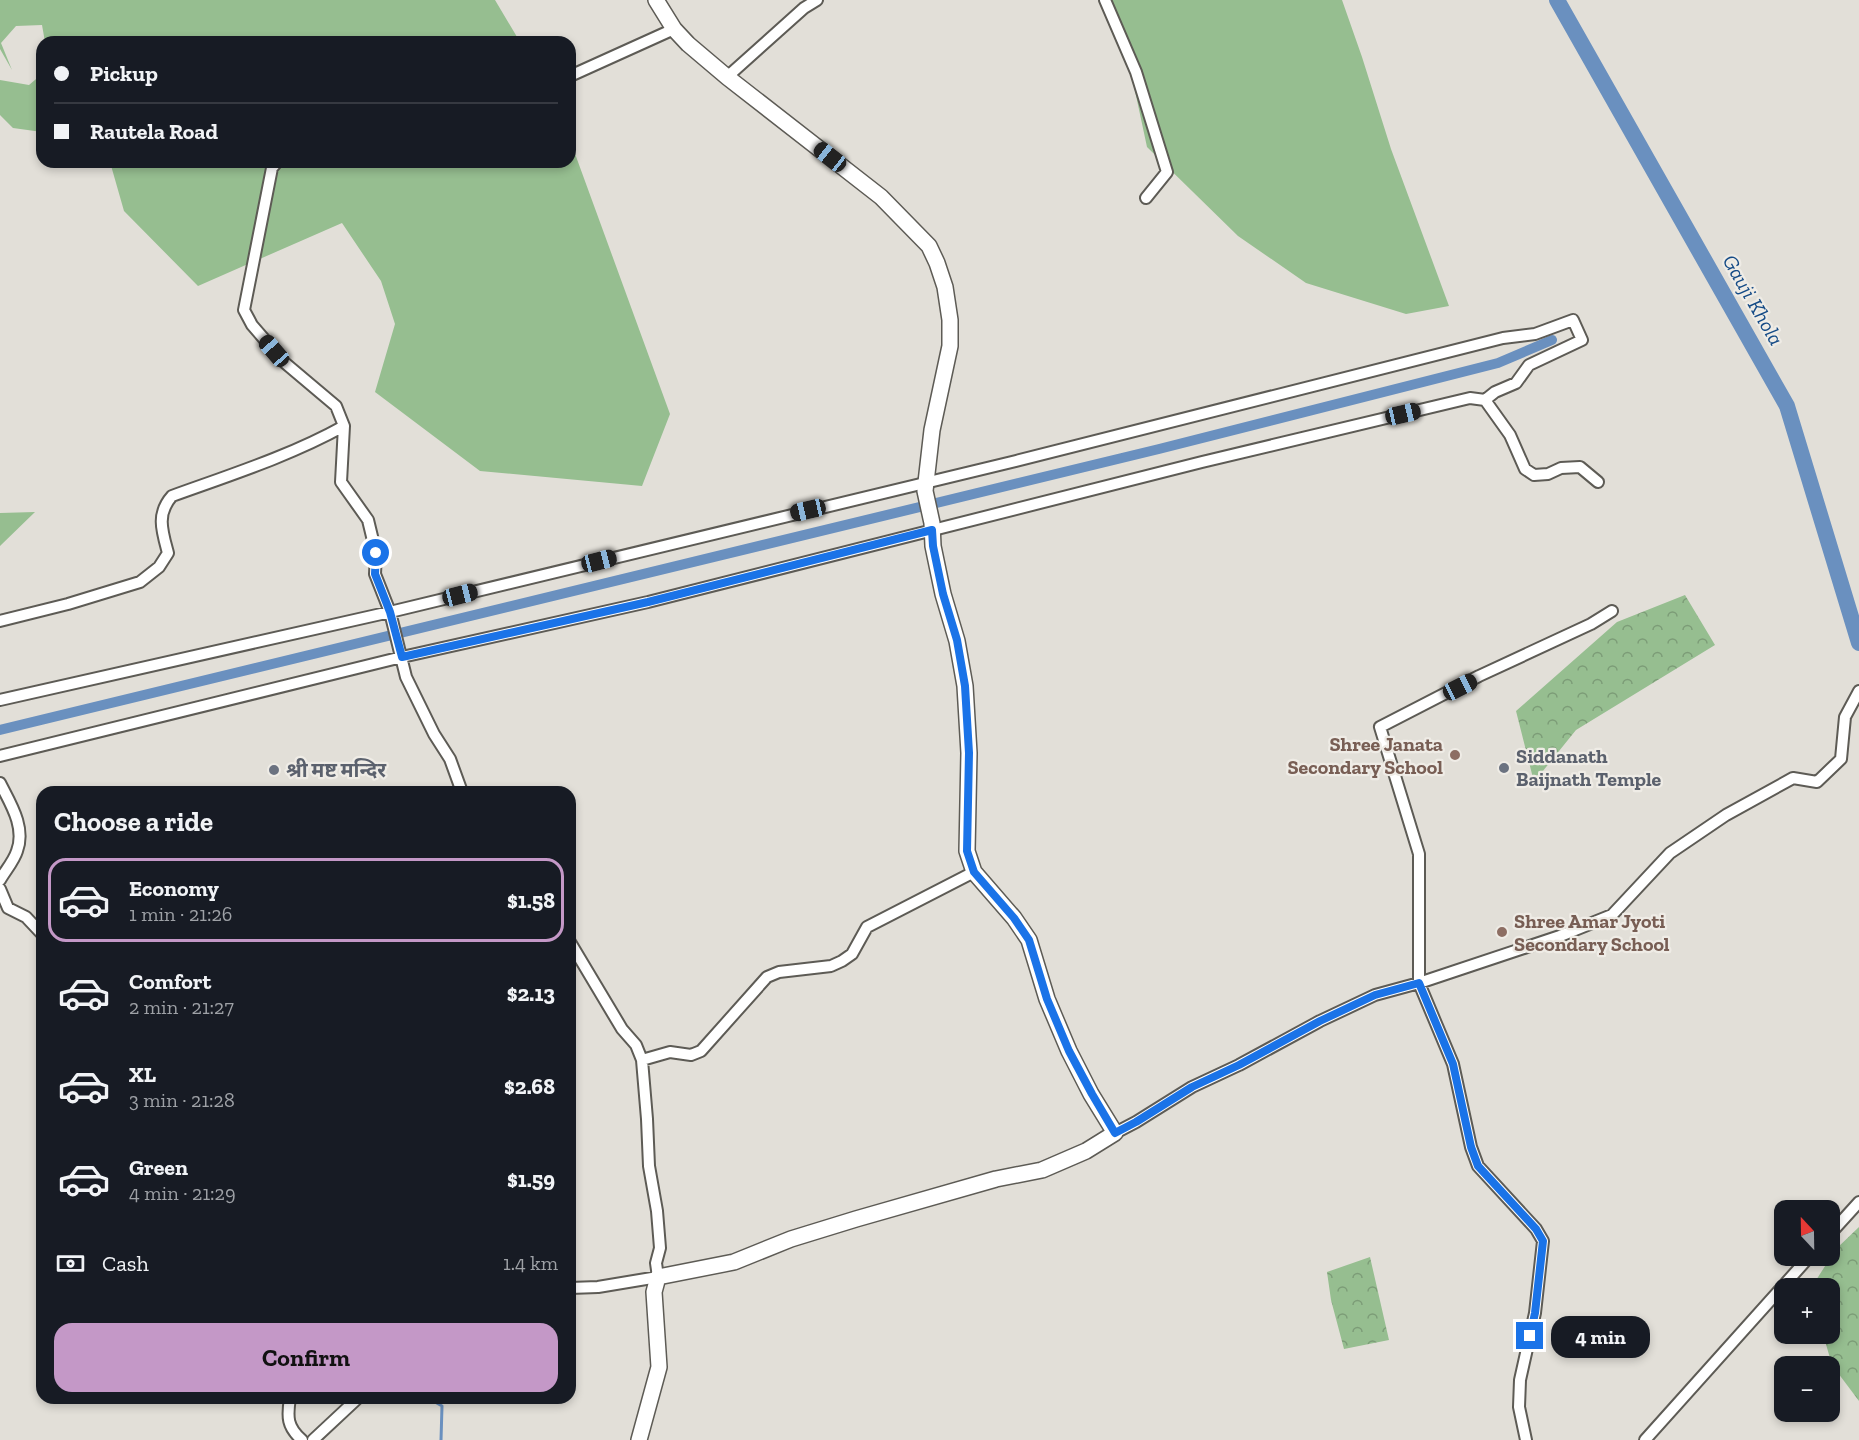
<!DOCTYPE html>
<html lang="en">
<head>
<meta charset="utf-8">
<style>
	body { margin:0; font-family:"Zilla Slab","Noto Sans Devanagari",serif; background:#20242c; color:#f1f3f6; height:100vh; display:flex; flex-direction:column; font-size:22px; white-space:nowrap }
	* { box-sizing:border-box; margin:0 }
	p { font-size:20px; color:#9ea1a6 }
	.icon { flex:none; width:33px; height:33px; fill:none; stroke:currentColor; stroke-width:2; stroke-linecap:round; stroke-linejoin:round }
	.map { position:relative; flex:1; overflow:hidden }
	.sheet { position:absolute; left:36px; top:786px; width:540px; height:618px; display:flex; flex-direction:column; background:#171b24; border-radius:18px; box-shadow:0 3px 9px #0003 }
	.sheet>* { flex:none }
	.hud { position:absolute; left:36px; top:36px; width:540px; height:132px; border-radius:18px; box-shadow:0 3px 9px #0003; display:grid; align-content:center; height:132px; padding:0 18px; background:#171b24 }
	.needle { width:39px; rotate:338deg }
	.tools { position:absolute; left:1774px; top:1200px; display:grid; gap:12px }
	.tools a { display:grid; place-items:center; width:66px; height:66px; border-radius:12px; background:#171b24; box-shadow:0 3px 9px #0003; font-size:30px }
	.end { position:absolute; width:27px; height:27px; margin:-14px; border:8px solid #1a73e8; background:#fff; box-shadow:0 0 0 3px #fff }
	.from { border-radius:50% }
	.bubble { position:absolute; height:42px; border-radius:18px; background:#171b24; box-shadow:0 3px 9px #0003; font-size:20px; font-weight:700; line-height:42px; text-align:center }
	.car { position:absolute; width:18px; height:36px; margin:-18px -9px; border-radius:8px; box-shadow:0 0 4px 2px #0007; background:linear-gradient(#222 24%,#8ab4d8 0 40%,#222 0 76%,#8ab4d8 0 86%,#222 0) }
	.hud b { display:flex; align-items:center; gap:21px; height:57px; font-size:22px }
	.hud b+b { border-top:2px solid #363941 }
	.hud i { width:15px; height:15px; background:#f1f3f6 }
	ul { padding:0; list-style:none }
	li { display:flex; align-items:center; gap:18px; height:84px; margin:0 12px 9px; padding:0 6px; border:3px solid transparent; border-radius:18px }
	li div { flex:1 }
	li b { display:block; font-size:22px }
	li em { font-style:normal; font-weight:700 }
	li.current { border-color:#c498c7 }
	li>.icon { width:54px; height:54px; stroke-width:1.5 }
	h2 { padding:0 18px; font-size:27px; line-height:72px }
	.pay { display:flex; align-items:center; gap:15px; height:66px; padding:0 18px; font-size:22px }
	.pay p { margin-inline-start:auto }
	.action { display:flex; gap:12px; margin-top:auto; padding:12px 18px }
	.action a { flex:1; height:69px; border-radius:18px; background:#c498c7; color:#111; font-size:24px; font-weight:700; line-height:69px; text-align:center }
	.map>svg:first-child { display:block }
	.green { fill:#96be90 }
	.forest { fill:url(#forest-crowns) }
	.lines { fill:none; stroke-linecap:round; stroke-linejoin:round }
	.stream { stroke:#6a90bf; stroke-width:3 }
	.canal { stroke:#6a90bf; stroke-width:10 }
	.river { stroke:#6a90bf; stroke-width:16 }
	.street-casing { stroke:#5d5b55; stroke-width:14 }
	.secondary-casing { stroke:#5d5b55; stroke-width:18 }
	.street { stroke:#fff; stroke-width:10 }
	.secondary { stroke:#fff; stroke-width:15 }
	.route { stroke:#1a73e8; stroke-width:8 }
	.education-dot { fill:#8d6e63; stroke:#efece6; stroke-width:2 }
	.worship-dot { fill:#6b7280; stroke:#efece6; stroke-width:2 }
	.labels { text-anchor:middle; stroke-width:4.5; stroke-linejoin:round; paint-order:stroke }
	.education-label { font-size:20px; font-weight:bold; fill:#785e54; stroke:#efece6; text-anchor:end }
	.worship-label { font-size:20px; font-weight:bold; fill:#5b616d; stroke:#efece6; text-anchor:start }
	.water-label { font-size:21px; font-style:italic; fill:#154b86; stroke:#efece6 }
</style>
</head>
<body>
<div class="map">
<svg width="1859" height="1440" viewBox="0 0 1859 1440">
	<defs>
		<pattern id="forest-crowns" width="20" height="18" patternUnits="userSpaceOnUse" patternTransform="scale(1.5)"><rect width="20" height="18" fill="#96be90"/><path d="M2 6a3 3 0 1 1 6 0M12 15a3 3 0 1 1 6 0" fill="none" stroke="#7c9c77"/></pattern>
	</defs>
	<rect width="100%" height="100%" fill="#e2dfd8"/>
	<path class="green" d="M0,0h495l25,42h-475l-3,-17 -26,1 -15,17 11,27 -12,-21z
		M1105,0h237l20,57 29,92 58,157 -43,8 -100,-31 -68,-47 -91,-89 -25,-117z
		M42,74v58l-29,-4 -13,-13v-35l29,5z
		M570,140l100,274 -28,72 -162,-15 -105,-79 20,-68 -14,-43 -39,-58 -144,63 -74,-75 -14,-49h460z
		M35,512l-35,34v-33z"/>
	<path class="forest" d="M1685,595l30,50 -139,85 -42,52 -18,-71 101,-89z
		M1859,1227v174l-27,-36 -9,-31h7v-46h-19l25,-39z
		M1370,1257l19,83 -45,9 -13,-49 -4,-28z"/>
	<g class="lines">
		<path class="stream" d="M428,1398l14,8 -1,34"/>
		<path class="canal" d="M0,730l1159,-281 339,-86 54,-23"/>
		<path class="river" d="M1557,0l230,406 72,237"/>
		<defs>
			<path id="street" d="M1105,0l31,72 31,100 -21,26
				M570,76l104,-47
				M727,77l77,-69 13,-8
				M277,162l-5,6 -28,142 8,15 33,38 51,43 8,20 -3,56 27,38 8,33 -1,21 15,38 16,65 28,57 16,25 12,33
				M0,621l68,-17 72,-22 19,-15 9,-14c-6,-22 -12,-39 4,-57 58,-21 118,-40 172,-70
				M0,700l390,-88 626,-151 487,-123 32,-4 38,-14 9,20 -53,25 -13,18 -21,9 -10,8
				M0,756l402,-99 246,-55 554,-140 268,-64 15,2 25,35 15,34 9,6 14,-1 13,-6 19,-1 18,15
				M0,783c10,20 26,44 17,68 -3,10 -12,20 -17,29
				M0,889l8,19 18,9 16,17
				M570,942l52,87 14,16 6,15 5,59 2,47 8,45 3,37 -4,15 2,14 -60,10 -28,1
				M642,1060l28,-8 21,3 10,-4 66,-74 12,-5 52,-6 11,-5 10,-7 15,-27 107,-55
				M1115,1133l21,-11 56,-35 47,-22 81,-44 55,-26 44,-12 141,-47 52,-21 58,-62 56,-38 67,-37 24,4 24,-23 4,-42 14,-26
				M1830,1234l29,-32
				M290,1398c-3,19 -3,29 12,42
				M313,1440l45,-42
				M1526,1440l-7,-33 1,-27 15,-67 8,-72 -7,-12 -58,-63 -7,-19 -18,-83 -34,-81v-129l-39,-127 99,-51 112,-52 21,-13
				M1645,1440l165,-184"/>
			<path id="secondary" d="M639,1440l20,-73 -5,-75 4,-15 76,-15 57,-23 65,-20 140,-40 46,-9 44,-19 29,-18 -24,-39 -22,-43 -22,-52 -18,-59 -15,-22 -40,-46 -7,-21 2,-98 -4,-67 -8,-45 -14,-47 -10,-48 -1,-23 -7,-32 7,-61 18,-84v-26l-5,-33 -8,-24 -8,-17 -48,-49 -154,-120 -39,-33 -14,-15 -18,-29"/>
		</defs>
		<use href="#street" class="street-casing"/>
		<use href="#secondary" class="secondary-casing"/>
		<use href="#street" class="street"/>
		<use href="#secondary" class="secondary"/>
	</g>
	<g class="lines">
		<path class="route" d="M376,553l-1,21 15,38 12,45 246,-55 284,-72 1,16 10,48 14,46 8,46 4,67 -2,98 7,21 40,46 15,22 18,59 22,52 23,43 23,39 21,-11 56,-35 47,-22 81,-44 55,-26 44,-12 34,81 18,83 7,19 58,63 7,12 -8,72 -5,23"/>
	</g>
	<g class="education-dot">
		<circle cx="1455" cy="755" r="6"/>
		<circle cx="1502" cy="932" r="6"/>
	</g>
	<g class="worship-dot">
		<circle cx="1504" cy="768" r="6"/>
		<circle cx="274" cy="770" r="6"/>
	</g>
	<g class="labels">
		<g class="education-label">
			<text x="1443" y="751">Shree Janata<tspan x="1443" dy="23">Secondary School</tspan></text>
			<text x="1514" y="928" text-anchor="start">Shree Amar Jyoti<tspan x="1514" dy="23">Secondary School</tspan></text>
		</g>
		<g class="worship-label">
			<text x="1516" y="763">Siddanath<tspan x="1516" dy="23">Baijnath Temple</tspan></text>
			<text x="286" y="777">श्री मष्ट मन्दिर</text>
		</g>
		<g class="water-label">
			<text transform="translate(1753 300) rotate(60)" y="7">Gauji Khola</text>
		</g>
	</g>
</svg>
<div class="tools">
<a><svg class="needle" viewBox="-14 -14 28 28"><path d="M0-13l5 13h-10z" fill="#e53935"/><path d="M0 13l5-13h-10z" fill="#9ea1a6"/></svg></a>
<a>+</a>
<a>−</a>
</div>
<i class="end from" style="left:376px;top:553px"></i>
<i class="end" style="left:1530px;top:1336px"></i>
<div class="bubble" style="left:1551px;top:1316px;width:99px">4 min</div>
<i class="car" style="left:830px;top:157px;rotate:308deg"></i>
<i class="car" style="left:274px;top:351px;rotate:319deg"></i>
<i class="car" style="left:1403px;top:414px;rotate:77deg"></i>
<i class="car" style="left:808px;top:510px;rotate:257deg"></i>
<i class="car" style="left:599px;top:561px;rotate:76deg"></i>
<i class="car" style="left:460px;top:595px;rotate:76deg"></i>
<i class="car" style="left:1460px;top:687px;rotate:63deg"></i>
<div class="hud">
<b><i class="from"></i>Pickup</b>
<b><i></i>Rautela Road</b>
</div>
<section class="sheet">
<h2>Choose a ride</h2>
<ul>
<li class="current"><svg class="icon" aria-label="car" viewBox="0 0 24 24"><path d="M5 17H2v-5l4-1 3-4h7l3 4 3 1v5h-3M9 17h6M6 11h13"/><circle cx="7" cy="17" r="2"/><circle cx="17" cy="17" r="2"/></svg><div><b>Economy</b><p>1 min · 21:26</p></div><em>$1.58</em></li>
<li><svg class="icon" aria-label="car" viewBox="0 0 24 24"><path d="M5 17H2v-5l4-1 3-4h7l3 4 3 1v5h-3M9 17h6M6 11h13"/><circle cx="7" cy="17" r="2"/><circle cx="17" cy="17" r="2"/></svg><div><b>Comfort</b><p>2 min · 21:27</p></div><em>$2.13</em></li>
<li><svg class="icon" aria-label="car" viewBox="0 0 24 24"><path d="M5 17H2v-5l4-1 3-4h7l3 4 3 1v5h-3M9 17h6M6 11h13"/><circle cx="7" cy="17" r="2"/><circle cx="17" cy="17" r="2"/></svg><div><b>XL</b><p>3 min · 21:28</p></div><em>$2.68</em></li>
<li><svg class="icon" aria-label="car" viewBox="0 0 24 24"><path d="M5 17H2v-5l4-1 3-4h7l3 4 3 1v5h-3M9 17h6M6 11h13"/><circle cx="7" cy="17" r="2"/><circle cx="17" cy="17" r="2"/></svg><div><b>Green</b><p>4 min · 21:29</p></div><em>$1.59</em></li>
</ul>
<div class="pay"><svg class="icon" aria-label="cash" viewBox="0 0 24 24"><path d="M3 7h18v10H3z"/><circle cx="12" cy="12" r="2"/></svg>Cash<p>1.4 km</p></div>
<div class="action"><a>Confirm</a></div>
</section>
</div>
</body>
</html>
